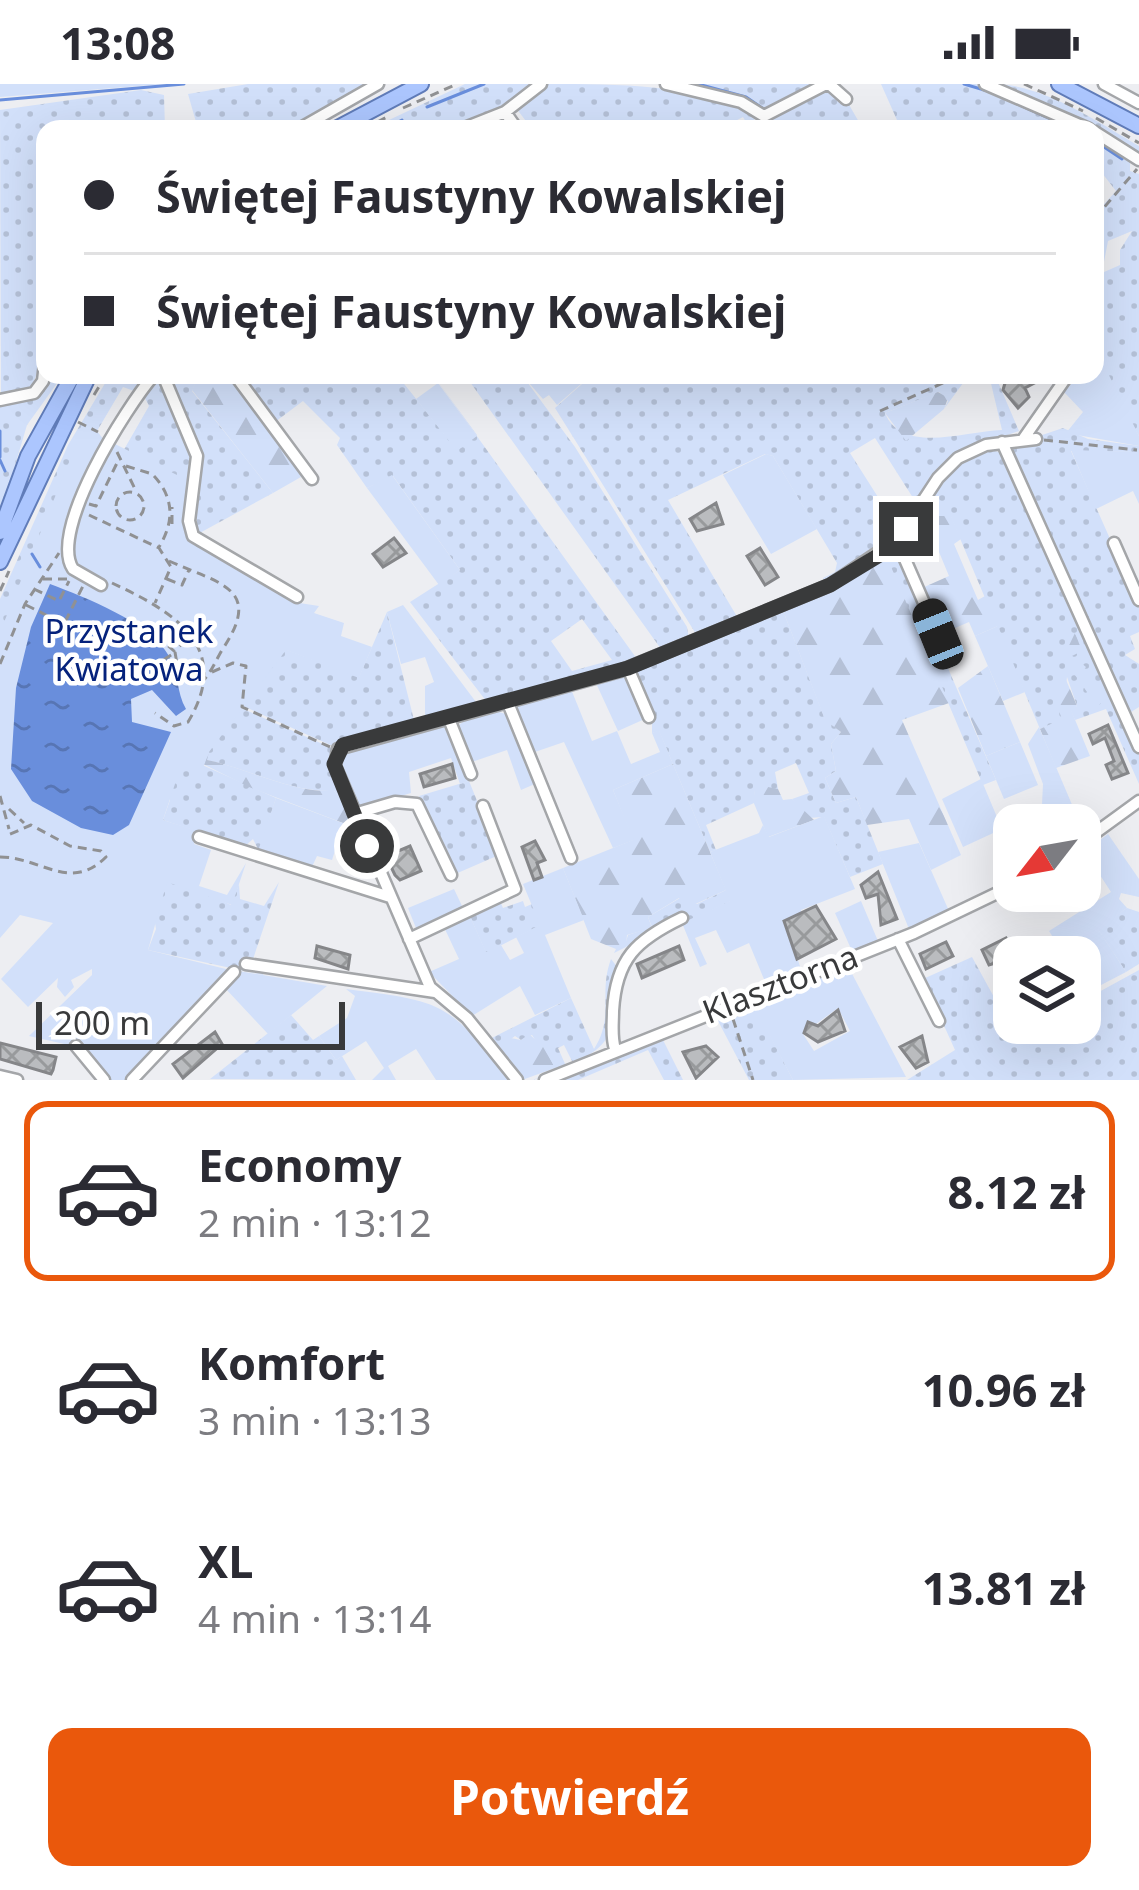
<!DOCTYPE html>
<html lang="pl">
<head>
<meta charset="utf-8">
<style>
	body { margin:0; font-family:"Noto Sans",sans-serif; background:#f7f7f7; color:#2b2b33; height:100vh; display:flex; flex-direction:column; font-size:45px; white-space:nowrap }
	* { box-sizing:border-box; margin:0 }
	p { font-size:39px; color:#7c7c81 }
	.icon { flex:none; width:66px; height:66px; fill:none; stroke:currentColor; stroke-width:2; stroke-linecap:round; stroke-linejoin:round }
	.map { position:relative; height:996px; overflow:hidden }
	.side { display:flex; flex-direction:column; background:#fff; flex:1 }
	.side>* { flex:none }
	.hud { position:absolute; left:36px; top:36px; width:1068px; height:264px; border-radius:24px; box-shadow:0 12px 48px #0002; display:grid; align-content:center; height:264px; padding:0 48px; background:#fff }
	.needle { width:78px; rotate:239deg }
	.fabs { position:absolute; left:993px; top:720px; display:grid; gap:24px }
	.fabs a { display:grid; place-items:center; width:108px; height:108px; border-radius:24px; background:#fff; box-shadow:0 12px 48px #0002; font-size:60px }
	.scale { position:absolute; left:36px; bottom:30px; width:309px; box-sizing:border-box; padding-left:12px; border:6px solid #393a3b; border-top:0; font-size:33px; line-height:42px; white-space:nowrap; color:#393a3b; -webkit-text-stroke:9px #fff; paint-order:stroke }
	.end { position:absolute; width:54px; height:54px; margin:-27px; border:15px solid #393a3b; background:#fff; box-shadow:0 0 0 6px #fff }
	.from { border-radius:50% }
	.car { position:absolute; width:36px; height:72px; margin:-36px -18px; border-radius:15px; box-shadow:0 0 9px 3px #0007; background:linear-gradient(#222 24%,#8ab4d8 0 40%,#222 0 76%,#8ab4d8 0 86%,#222 0) }
	.hud b { display:flex; align-items:center; gap:42px; height:114px; font-size:45px }
	.hud b+b { border-top:3px solid #e1e1e2 }
	.hud i { width:30px; height:30px; background:#2b2b33 }
	ul { padding:21px 0 0; list-style:none }
	li { display:flex; align-items:center; gap:36px; height:180px; margin:0 24px 18px; padding:0 24px; border:6px solid transparent; border-radius:24px }
	li div { flex:1 }
	li b { display:block; font-size:45px }
	li em { font-style:normal; font-weight:700 }
	li.selected { border-color:#ea580c }
	li>.icon { width:108px; height:108px; stroke-width:1.5 }
	.action { display:flex; gap:24px; margin-top:auto; padding:24px 48px }
	.action a { flex:1; height:138px; border-radius:24px; background:#ea580c; color:#fff; font-size:48px; font-weight:700; line-height:138px; text-align:center }
	.status { display:flex; justify-content:space-between; align-items:center; height:84px; padding:0 60px; background:#fff; direction:ltr }
	.status svg { height:33px; fill:currentColor }
	.map>svg:first-child { display:block }
	.grass { fill:url(#grass-dots); fill-rule:evenodd }
	.forest { fill:url(#forest-firs) }
	.green { fill:#d2e0fa; fill-rule:evenodd }
	.water { fill:url(#water-ripples) }
	.lines { fill:none; stroke-linecap:round; stroke-linejoin:round }
	.stream { stroke:#698edc; stroke-width:3 }
	.building { fill:url(#building-cross-hatch); stroke:#858689; stroke-width:3 }
	.minor-casing { stroke:#a4a6a9; stroke-width:15 }
	.major-casing { stroke:#607cb9; stroke-width:18 }
	.path { stroke:#909193; stroke-width:3; stroke-dasharray:9 6; stroke-linecap:butt }
	.minor { stroke:#fff; stroke-width:10 }
	.major { stroke:#acc6fe; stroke-width:14 }
	.route { stroke:#393a3b; stroke-width:15 }
	.labels { text-anchor:middle; stroke-width:9; stroke-linejoin:round; paint-order:stroke }
	.park-label { font-size:33px; fill:#05227c; stroke:#fff }
	.street-label { font-size:33px; fill:#393a3b; stroke:#fff }
</style>
</head>
<body>
<div class="status"><b>13:08</b><svg viewBox="0 0 49 12"><path d="M0 12V9h3v3zM5 12V6h3v6zM10 12V3h3v9zM15 12V0h3v12zM26 1h20v11H26zM47 4h2v5h-2z"/></svg></div>
<div class="map">
<svg width="1139" height="996" viewBox="0 0 1139 996">
	<defs>
		<pattern id="grass-dots" width="8" height="8" patternUnits="userSpaceOnUse" patternTransform="scale(3)"><rect width="8" height="8" fill="#d2e0fa"/><path d="M2 2h.1M6 6h.1" fill="none" stroke="#b5c1d7" stroke-width="1.8" stroke-linecap="round"/></pattern>
		<pattern id="forest-firs" width="22" height="20" patternUnits="userSpaceOnUse" patternTransform="scale(3)"><rect width="22" height="20" fill="#d2e0fa"/><path d="M5 1l3.5 6h-7zM16 11l3.5 6h-7z" fill="#b5c1d7"/></pattern>
		<pattern id="water-ripples" width="26" height="14" patternUnits="userSpaceOnUse" patternTransform="scale(3)"><rect width="26" height="14" fill="#698edc"/><path d="M2 4q2-2 4 0t4 0M15 11q2-2 4 0t4 0" fill="none" stroke="#5775b4"/></pattern>
		<pattern id="building-cross-hatch" width="8" height="8" patternUnits="userSpaceOnUse" patternTransform="scale(3)"><rect width="8" height="8" fill="#babcbf"/><path d="M0 0l8 8M0 8l8-8" fill="none" stroke="#989a9c"/></pattern>
	</defs>
	<rect width="100%" height="100%" fill="#edeef2"/>
	<path class="grass" d="M248,0h121l-79,45h-92l-10,-35z
		M465,0h71c-57,46 -95,45 -166,45z
		M548,0c70,0 146,0 209,30l-7,15 -7,-12 -23,12h-188l-16,-21z
		M691,0h130l-56,29z
		M881,0h95l106,45h-181z
		M993,0c50,0 103,37 146,62v9z
		M826,2l22,17 15,26h-96l-1,-10z
		M141,6l23,5 1,34h-120c0,44 12,244 -19,263l-25,2 -1,-284z
		M1095,52l35,23v12l9,3v262l-44,-79v-81l25,-11v-15l12,-19 -24,10 -5,26 -8,5v-58l21,-23 -21,-27z
		M49,291h14l-36,50 -27,91v-112l31,-3z
		M110,291h36l-12,16 -11,-4 -26,44 7,9 -104,220v-61l68,-154z
		M166,291h33l-7,16 81,102 -77,42 3,-62z
		M247,291h150l60,75 20,-15 -44,-60 204,284 24,-10 -196,-274 16,5 6,-5h35l53,72 112,180 2,12 -70,30 -129,37 -80,-104 50,-32 -67,-94 -26,12 -30,-43 3,-7 -37,-37 -28,21 -33,-43zM582,535l30,41 -40,11 -21,-30z
		M592,291h377l-25,34 4,-8 -9,-9 -54,21c17,42 80,18 117,17l-13,-55h6l24,56 -56,20 -70,90 -67,43 -3,-6 12,-6 2,-9 -64,-107 -8,-2 -97,46 71,120 -43,14 -141,-226zM875,354l40,63 -18,26 -47,-74z
		M153,298l11,1 29,71 -4,78 107,66 -2,5 -16,-12 9,59 72,27 28,-65 28,112 -80,23 -92,-41 -121,-253 27,-47 -6,-12z
		M1063,344l25,11 51,7v6l-68,-1 68,153v28l-9,4 5,13 -10,6 14,9v43l-8,5 8,29 -130,-295z
		M983,364l16,4 140,300v32l-33,-75 -31,11 -5,-11 7,-3 -10,-29 -5,43 -22,9 -89,-212 -27,-1 -20,28c5,-38 46,-79 79,-96z
		M896,463l100,233 -13,5 -98,-231z
		M782,524l43,111 16,13 -10,12 5,27 -11,7 11,25 20,-6 27,67 -33,13 -26,-60 -17,1 -15,-19 17,-6 -13,-30 -21,9 3,17 -23,1 -1,13 -48,22 10,25 -6,2 -51,-121 -7,2v-15l-19,-49z
		M190,555l8,31 -10,48 -13,5 -27,-22 -9,6 2,9 41,12 11,-11 6,-22 7,4 -5,17 23,-12 -1,16 8,2 8,-11 -3,-31 -22,-8 17,-7 13,2 -3,41 93,41 -1,17 15,40 -14,-15c-42,2 -87,-23 -128,-31l2,-8 -14,-13 -8,9 3,11 87,39 -17,54 124,38 -15,-33 17,35 -124,-37 -8,-16 -9,8 -81,-27 7,-20 -4,-9 -16,27 -19,-4 25,-58 19,-21 -23,-16 -2,7 -7,-7 -6,3 -5,-16h6v-11l6,6 5,-8 20,22h18l-17,-57 7,3 5,22 -5,-32z
		M469,697l30,74 -46,20 -34,-79z
		M145,781l86,40 8,-21 1,15 24,7 15,-24 -27,80 13,8 -2,5 -115,-25 8,-21z
		M726,806l5,11 -102,48 -4,-4 3,-10 24,-8 -4,-10 32,-19 17,6z
		M500,817l3,7 20,-7 2,6 7,-3 9,21 -55,28 -17,-39z
		M1127,824l12,4v52l-13,8 -29,-44z
		M972,873l39,71 69,-5v-27l16,-7 1,4 42,-23v110h-232l48,-30 -32,-71z
		M611,875l7,9c-6,49 5,74 -45,95l-9,-18 -6,3 8,18 -33,14 21,-11 -22,-34 -11,5 -6,-4 -19,14 -8,-10 83,-42 23,51c21,-33 4,-55 17,-90z
		M784,907l-30,13 39,76h-44l-32,-61 -29,10z
		M291,931l22,25 6,-4 17,24 6,-4 14,24 -146,-1z
		M661,952l22,44h-19l-16,-30 -70,30h-19z"/>
	<path class="forest" d="M199,291l33,4 53,68 16,30 -28,16 -81,-103z
		M938,308l10,6 -4,11 -38,32 -21,-28z
		M924,432h27l10,23 -7,5 24,56 7,-4 13,30 -23,10 -6,-14 -28,12 -19,-46 27,-12z
		M886,471l63,148 -47,17 59,135 -30,15 -22,-51 -42,6 -11,-28 -20,6 -11,-25 11,-7 -5,-27 10,-12 -16,-12 -43,-112z
		M1075,549l7,18 -10,5 14,11 -7,9h14l10,25 -7,7 -14,-8 5,-8 -24,-34z
		M988,582l32,76 -34,14 -28,-68z
		M1064,591l13,31 -6,4 19,46 -34,12 -16,-39 22,-10 -10,-26 5,-16z
		M209,668l-2,8c40,8 85,33 127,31l14,15 8,22 -107,-41 -62,-31z
		M673,680l53,126 -37,17 -10,-9 -31,19 4,11 -25,7 -1,12 -12,6 2,-4 -25,-10 -28,-71 70,-28 -20,-50z
		M763,702l15,3 5,11 9,-1 22,21 -46,17 -15,-36 2,-11z
		M529,950l15,13 11,21 -33,12 -26,-30 10,-13 15,3z"/>
	<path class="green" d="M0,0h164l-164,13z
		M1098,269l41,83v10l-73,-13 17,-21 -19,-20 15,-17h16z
		M522,291h51l8,9 -24,21 -8,-10 -6,4z
		M438,299l39,53 -20,15 -41,-52z
		M83,344l108,54 -7,43 6,18 103,59 26,4 -5,7 30,10 -3,13 31,11 -13,31 -73,-28 -77,102 -6,16 -20,-8 -20,60 35,11 -4,13 17,6 -12,36 28,9 19,-32 -14,42 -65,-23 -19,68 82,20 -103,110h-20l-34,-34 -44,-10 63,-61v-6l-21,11 3,7 -9,10 -8,-10 1,-9 -30,29 -27,-28 52,-56 -33,-8 -20,23v-306z
		M1071,366l68,2v52l-6,-13 -37,18z
		M766,370l7,2 44,73 -46,25 -48,-79z
		M392,391l68,95 -21,15 -72,-97z
		M403,521l76,101 -54,10v-30l9,-4 -9,-25 -24,7 -14,-52z
		M998,542l27,66 -22,9 -28,-65z
		M627,588l20,46 -29,13 -23,-50z
		M571,605l21,52 25,-10 14,33 29,-12 -8,-19 7,-3 14,34 -60,26 21,50 -21,8 -49,-106 -32,11 -17,-43 2,-6z
		M499,628l10,3 28,68 -16,7 -14,-40 -44,15 6,16 -9,3 -9,-26 -42,14 2,21 -54,16 -18,-50 4,-9 101,-25 6,7 14,-11z
		M1039,643l37,87 -20,11h-15l2,-41 -15,-40z
		M1020,658l18,43 -34,14 -18,-43z
		M981,695l21,50 -39,18 -21,-48z
		M276,714l80,30 6,16 -23,-6 -7,22 -15,-4 -6,13 -53,-18z
		M824,732l31,73 -54,21 2,8 -17,8 15,43 -35,15 -17,-41 -22,10 -11,-23 -21,8 12,26 -7,3 -18,-44 48,-22 -20,-49 49,-19 4,-8 6,12z
		M1108,750l31,45v18l-18,-4 -2,6 8,9 -29,21 28,43 -46,24v-39h-40l19,-10 -10,-16 62,-39 -15,-23 -16,11v-25z
		M919,759l30,68 -40,18 -31,-77z
		M563,784l21,52 -39,15 26,63 -36,17 -15,-29 -48,30 -43,-44 30,-13 -16,-34 26,-11 17,38 15,-7 9,15 14,-7 -8,-16 24,-12 -17,-41z
		M454,805l9,19 -47,20 -8,-20z
		M861,817l17,40 -26,10 -17,-38z
		M848,882l58,111 -113,3 -40,-76zM838,924l12,23 -36,20 -11,-17 4,-12 9,2z
		M239,887l88,15 -59,48 -43,-46z
		M346,905c102,13 99,13 166,91h-76l-20,-31 -28,17 8,14h-24l12,-12 -18,-27 -30,19 -17,-24 28,-18 8,-22z"/>
	<path class="water" d="M50,500c34,13 100,38 119,72 10,16 7,36 17,53l-10,7 -24,-26 -21,9 1,23 39,10 -42,93 -16,10 -32,-7 -49,-27 -21,-32 5,-81 15,-61z"/>
	<g class="lines">
		<path class="stream" d="M698,0l48,13 19,13
			M964,0l27,8
			M1000,12l73,33
			M0,16l184,-16
			M427,23l57,-23
			M770,35l2,10
			M385,45l17,-9
			M1095,57l27,18
			M0,347v26
			M0,376l5,11
			M32,470l8,13"/>
	</g>
	<path class="building" d="M1033,291h17l-25,13 4,9 -11,11 -15,-18 2,-7z
		M716,419l7,21 -26,7 -7,-12z
		M394,454l12,15 -23,14 -10,-13z
		M760,464l18,29 -13,8 -18,-29z
		M1108,641l20,48 -16,6 -6,-14 8,-4 -9,-23 -12,6 -4,-10z
		M452,680l3,14 -31,9 -4,-13z
		M387,745l9,23 14,-6 11,25 -21,9 -5,-5 -20,-41z
		M535,757l10,19 -8,3 5,14 -8,3 -12,-33z
		M878,788l19,47 -16,6 -3,-31 -12,4 -5,-13z
		M816,822l20,33 -39,20 -13,-38z
		M1006,854l10,19 -27,8 -7,-15z
		M946,858l7,14 -27,13 -6,-15z
		M317,862l33,9 -2,14 -33,-11z
		M679,862l5,14 -42,18 -5,-14z
		M838,926l7,21 -27,11 -14,-9 4,-11 10,4z
		M215,948l7,12 -39,34 -10,-14z
		M922,952l6,26 -12,6 -16,-21z
		M0,959l56,14 -3,13 -2,4 -51,-15z
		M706,962l12,11 -22,21 -13,-26z"/>
	<g class="lines">
		<defs>
			<path id="minor" d="M666,0l75,18 23,14 62,-32
				M829,0l17,15
				M985,0l104,45
				M1104,0l35,19
				M505,28l12,17
				M299,45l79,-45
				M462,45l43,-17 36,-28
				M1095,48l44,28
				M163,291l34,81 -8,65 4,15 104,61
				M235,291l77,104
				M0,316l34,-7 9,-12 2,-18
				M1024,354l44,-63
				M1002,358l137,305
				M897,457l41,94
				M1114,459l25,57
				M101,501l-28,-16c-25,-38 53,-162 81,-194
				M628,584l21,49
				M508,619l63,155
				M449,635l22,55
				M354,730l41,-12 22,2 34,71
				M199,753l191,60
				M1080,760l59,-43
				M409,855l106,-50 -32,-83
				M898,855l41,82
				M246,880l189,28
				M76,962l28,34
				M615,965c-4,-12 -2,-25 -2,-38 3,-52 23,-71 69,-93
				M0,992l17,4
				M132,996l102,-108
				M517,996l-50,-62 -37,-31 -95,-221 3,-17 282,-78 210,-86 68,-46 40,-61 20,-20 28,-13 50,-6
				M545,996l369,-147 100,-48"/>
			<path id="major" d="M1059,0l80,42
				M336,45l85,-45
				M0,448l28,-76 45,-81
				M0,478l89,-187"/>
		</defs>
		<use href="#minor" class="minor-casing"/>
		<use href="#major" class="major-casing"/>
		<path class="path" d="M1024,0l59,27
			M403,24l54,-24
			M1096,34l43,25
			M857,42l2,3
			M364,45l25,-13
			M1095,134l42,-49
			M94,311l12,-20
			M880,327l81,-36
			M78,338l20,10
			M1044,356l93,10
			M117,368l19,39
			M126,382l26,8c22,22 23,47 7,73
			M116 422a14 14 0 1 1 28 0a14 14 0 1 1-28 0Z
			M89,420l7,2 22,-45
			M89,431l70,33 12,19 -16,36
			M172,440v-17
			M169,477c51,23 95,27 53,89 -7,12 -11,23 -21,33
			M43,495h25
			M167,495l15,6 7,-15
			M112,499c60,28 122,63 76,139l-14,4 -19,-13
			M34,505l25,12 10,-20
			M0,507l9,-20
			M26,521l38,19 19,-38
			M157,552l17,15 17,-15
			M175,568l5,30
			M0,580l25,-60 34,-51
			M151,584l23,-15
			M212,588l21,-9 13,3 -4,41 88,40
			M0,712l9,33
			M9,725l15,14
			M0,773c41,0 70,36 106,0l-5,-6 -31,-5 -39,-21 -23,10
			M733,935l20,61"/>
		<use href="#minor" class="minor"/>
		<use href="#major" class="major"/>
	</g>
	<g class="lines">
		<path class="route" d="M367,762l-33,-82 9,-19 285,-77 202,-83 51,-31 25,-25"/>
	</g>
	<g class="labels">
		<g class="park-label">
			<text x="129" y="559">Przystanek<tspan x="129" dy="38">Kwiatowa</tspan></text>
		</g>
		<g class="street-label">
			<text transform="translate(780 900) rotate(-21)" y="12">Klasztorna</text>
		</g>
	</g>
</svg>
<div class="fabs">
<a><svg class="needle" viewBox="-14 -14 28 28"><path d="M0-13l5 13h-10z" fill="#e53935"/><path d="M0 13l5-13h-10z" fill="#7c7c81"/></svg></a>
<a><svg class="icon" aria-label="layers" viewBox="0 0 24 24"><path d="M12 4l9 5-9 5-9-5zM3 14l9 5 9-5"/></svg></a>
</div>
<div class="scale">200 m</div>
<i class="end from" style="left:367px;top:762px"></i>
<i class="end" style="left:906px;top:445px"></i>
<i class="car" style="left:938px;top:550px;rotate:338deg"></i>
<div class="hud">
<b><i class="from"></i>Świętej Faustyny Kowalskiej</b>
<b><i></i>Świętej Faustyny Kowalskiej</b>
</div>
</div>
<section class="side">
<ul>
<li class="selected"><svg class="icon" aria-label="car" viewBox="0 0 24 24"><path d="M5 17H2v-5l4-1 3-4h7l3 4 3 1v5h-3M9 17h6M6 11h13"/><circle cx="7" cy="17" r="2"/><circle cx="17" cy="17" r="2"/></svg><div><b>Economy</b><p>2 min · 13:12</p></div><em>8.12 zł</em></li>
<li><svg class="icon" aria-label="car" viewBox="0 0 24 24"><path d="M5 17H2v-5l4-1 3-4h7l3 4 3 1v5h-3M9 17h6M6 11h13"/><circle cx="7" cy="17" r="2"/><circle cx="17" cy="17" r="2"/></svg><div><b>Komfort</b><p>3 min · 13:13</p></div><em>10.96 zł</em></li>
<li><svg class="icon" aria-label="car" viewBox="0 0 24 24"><path d="M5 17H2v-5l4-1 3-4h7l3 4 3 1v5h-3M9 17h6M6 11h13"/><circle cx="7" cy="17" r="2"/><circle cx="17" cy="17" r="2"/></svg><div><b>XL</b><p>4 min · 13:14</p></div><em>13.81 zł</em></li>
</ul>
<div class="action"><a>Potwierdź</a></div>
</section>
</body>
</html>
